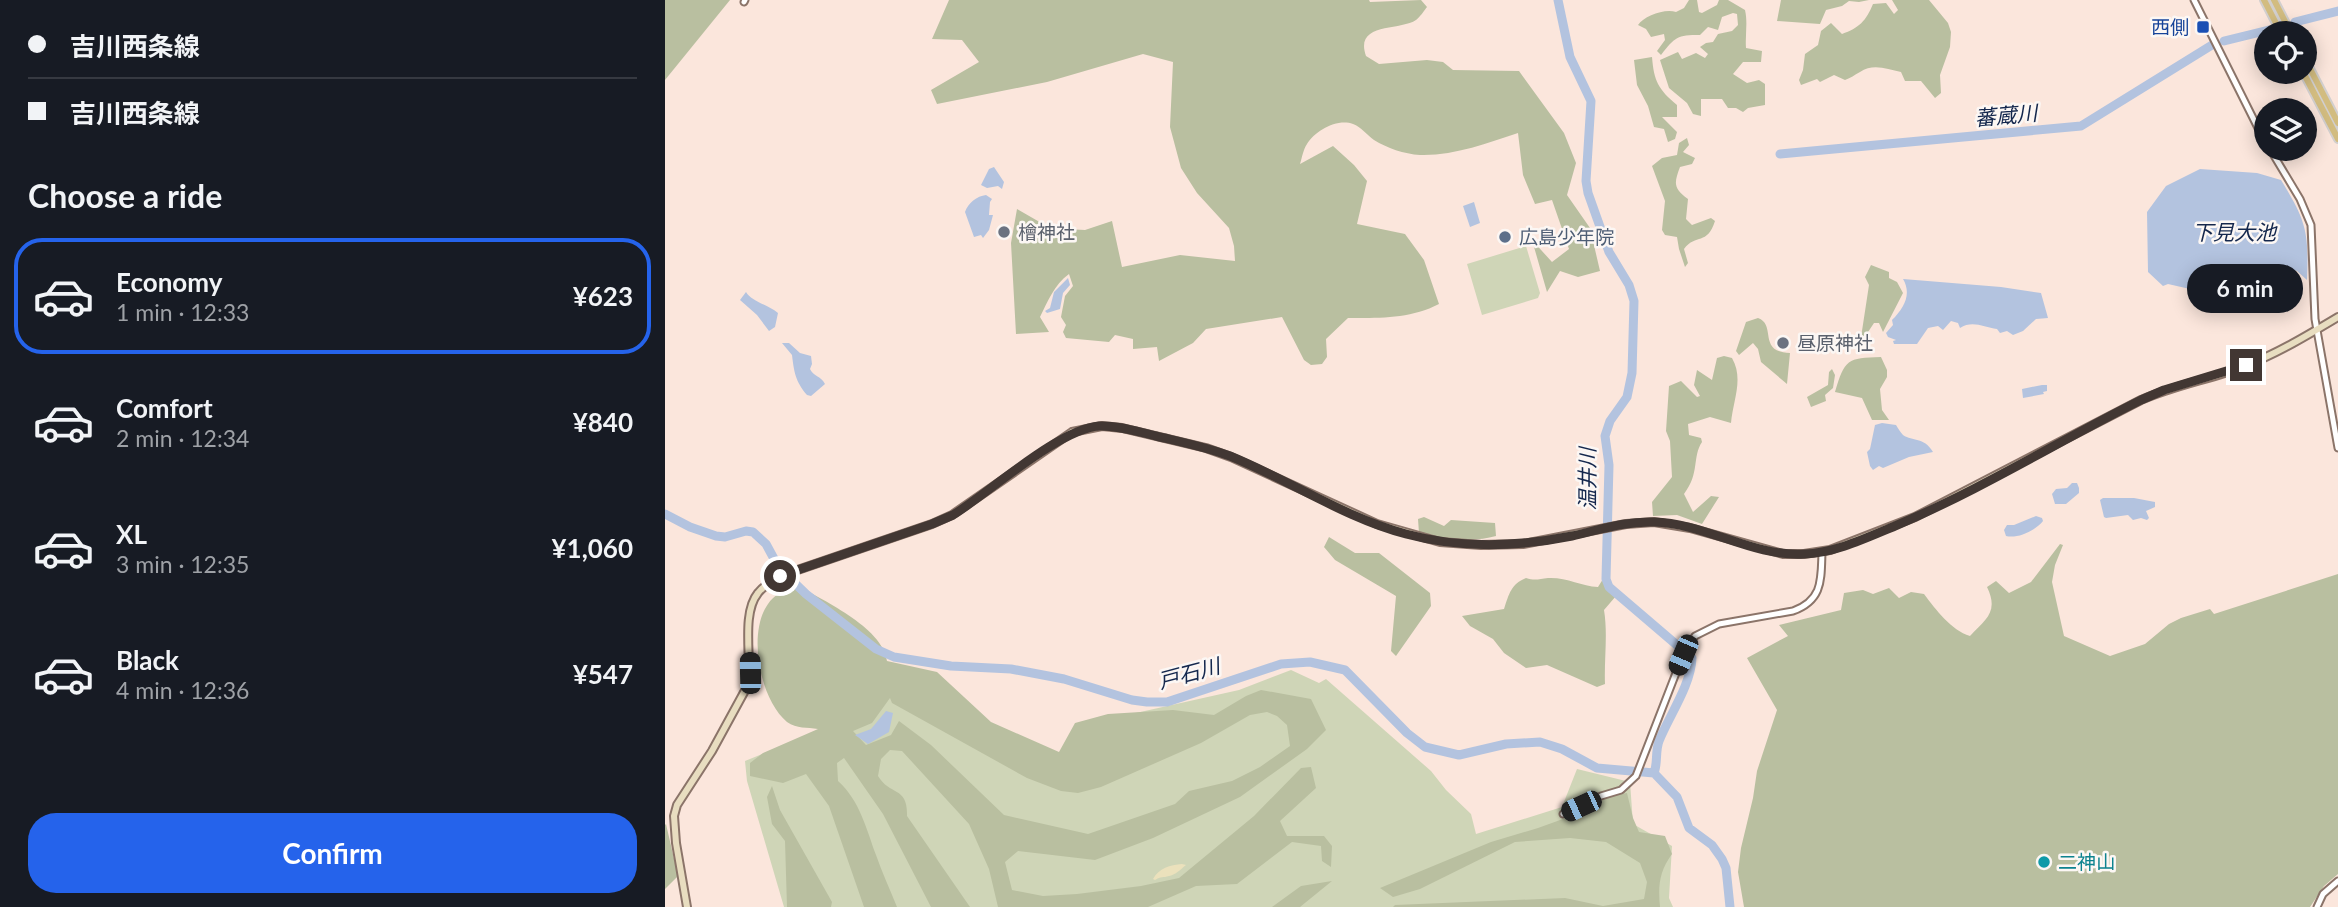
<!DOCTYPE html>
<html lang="en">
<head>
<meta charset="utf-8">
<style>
	body { margin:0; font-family:Lato,"Noto Sans JP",sans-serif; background:#242831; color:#f1f3f6; height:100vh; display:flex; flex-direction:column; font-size:26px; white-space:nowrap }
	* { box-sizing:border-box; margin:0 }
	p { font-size:23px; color:#9ea1a6 }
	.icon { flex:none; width:38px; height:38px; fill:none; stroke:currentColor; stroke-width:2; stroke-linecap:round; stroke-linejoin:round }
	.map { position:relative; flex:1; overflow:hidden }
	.panel { display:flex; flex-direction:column; background:#171b24; width:665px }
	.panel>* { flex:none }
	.guide { display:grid; align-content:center; height:154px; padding:0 28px; background:#171b24 }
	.controls { position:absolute; left:1589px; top:21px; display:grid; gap:14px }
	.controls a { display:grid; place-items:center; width:63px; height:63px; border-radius:50%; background:#171b24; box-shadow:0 4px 18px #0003; font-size:35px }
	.end { position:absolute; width:32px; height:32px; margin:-16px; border:9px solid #423733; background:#fff; box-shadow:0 0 0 4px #fff }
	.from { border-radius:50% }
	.bubble { position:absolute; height:49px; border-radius:24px; background:#171b24; box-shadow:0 4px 18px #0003; font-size:23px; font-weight:700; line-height:49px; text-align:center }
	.car { position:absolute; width:21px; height:42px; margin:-21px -10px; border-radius:9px; box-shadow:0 0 5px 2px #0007; background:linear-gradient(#222 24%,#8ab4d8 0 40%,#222 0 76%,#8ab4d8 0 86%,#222 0) }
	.guide b { display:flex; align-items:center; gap:24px; height:66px; font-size:26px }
	.guide b+b { border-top:2px solid #363941 }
	.guide i { width:18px; height:18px; background:#f1f3f6 }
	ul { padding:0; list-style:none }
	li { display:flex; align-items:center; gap:21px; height:116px; margin:0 14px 10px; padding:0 14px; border:4px solid transparent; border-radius:28px }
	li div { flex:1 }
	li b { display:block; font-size:26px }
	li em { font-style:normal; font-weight:700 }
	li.selected { border-color:#2563eb }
	li>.icon { width:63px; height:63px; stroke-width:1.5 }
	h2 { padding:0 28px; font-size:32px; line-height:84px }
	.button { display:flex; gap:14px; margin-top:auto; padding:14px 28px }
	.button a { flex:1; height:80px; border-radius:28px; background:#2563eb; color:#fff; font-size:28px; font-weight:700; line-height:80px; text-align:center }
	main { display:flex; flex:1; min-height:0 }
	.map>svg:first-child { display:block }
	.green { fill:#cfd5b7 }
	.forest { fill:#b9bfa0; fill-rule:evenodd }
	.sand { fill:#ebe1bc }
	.water { fill:#b3c3df }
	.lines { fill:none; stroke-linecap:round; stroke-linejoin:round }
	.river { stroke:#b3c3df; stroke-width:9 }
	.tertiary-casing { stroke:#8b7469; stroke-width:9 }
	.secondary-casing { stroke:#8b7469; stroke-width:10 }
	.primary-casing { stroke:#d2cfce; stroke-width:10 }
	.tertiary { stroke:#fff; stroke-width:5 }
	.secondary { stroke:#e8ddc0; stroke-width:6 }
	.primary { stroke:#d2bc80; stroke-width:6 }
	.route { stroke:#423733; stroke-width:9 }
	.transit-dot { fill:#1a4fb4; stroke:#fcf7f4; stroke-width:2.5 }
	.worship-dot { fill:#6b7280; stroke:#fcf7f4; stroke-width:2.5 }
	.service-dot { fill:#5c6f8a; stroke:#fcf7f4; stroke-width:2.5 }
	.culture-dot { fill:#0f9aa8; stroke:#fcf7f4; stroke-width:2.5 }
	.labels { text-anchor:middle; stroke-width:5; stroke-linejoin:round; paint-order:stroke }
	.transit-label { font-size:19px; fill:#164399; stroke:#fcf7f4; text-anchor:end }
	.worship-label { font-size:19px; fill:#5b616d; stroke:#fcf7f4; text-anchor:start }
	.service-label { font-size:19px; fill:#4e5e75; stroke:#fcf7f4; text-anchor:start }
	.culture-label { font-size:19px; fill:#0d838f; stroke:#fcf7f4; text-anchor:start }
	.water-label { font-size:21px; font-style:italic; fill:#14274d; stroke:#fcf7f4 }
</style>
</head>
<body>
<main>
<section class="panel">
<div class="guide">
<b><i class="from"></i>吉川西条線</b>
<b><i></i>吉川西条線</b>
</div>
<h2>Choose a ride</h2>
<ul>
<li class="selected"><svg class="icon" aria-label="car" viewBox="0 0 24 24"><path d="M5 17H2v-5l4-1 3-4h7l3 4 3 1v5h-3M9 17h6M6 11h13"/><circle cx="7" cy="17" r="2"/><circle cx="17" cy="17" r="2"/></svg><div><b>Economy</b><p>1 min · 12:33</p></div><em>¥623</em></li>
<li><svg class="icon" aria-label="car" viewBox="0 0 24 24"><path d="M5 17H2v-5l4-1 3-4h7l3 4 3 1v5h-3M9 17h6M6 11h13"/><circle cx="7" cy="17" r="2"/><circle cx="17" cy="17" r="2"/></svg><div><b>Comfort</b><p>2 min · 12:34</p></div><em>¥840</em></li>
<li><svg class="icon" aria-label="car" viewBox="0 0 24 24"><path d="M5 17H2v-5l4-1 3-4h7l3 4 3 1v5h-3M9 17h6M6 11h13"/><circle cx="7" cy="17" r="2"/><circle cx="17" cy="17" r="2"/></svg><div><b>XL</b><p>3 min · 12:35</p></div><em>¥1,060</em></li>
<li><svg class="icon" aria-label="car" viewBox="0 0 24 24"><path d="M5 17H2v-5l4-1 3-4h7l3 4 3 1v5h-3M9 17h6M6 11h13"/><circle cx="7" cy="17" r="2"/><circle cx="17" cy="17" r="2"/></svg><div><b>Black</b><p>4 min · 12:36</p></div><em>¥547</em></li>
</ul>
<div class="button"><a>Confirm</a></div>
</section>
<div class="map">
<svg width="1673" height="907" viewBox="0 0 1673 907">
	<rect width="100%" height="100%" fill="#fbe6dc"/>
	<path class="green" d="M861,246l14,47 -2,5 -56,17 -15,-51z
		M626,670l28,13 7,-4 105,92 15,19 25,24 5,20 86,-27 15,-38 53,13 3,42 39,22 -3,52 4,9h-889l-37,-126 -2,-20 64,-26 81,-38 167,63 25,-35 157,-35z"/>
	<path class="forest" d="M0,0h65l-65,80z
		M284,0h420l1,2 51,-2 6,7c-3,4 -7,10 -11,13 -16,11 -62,2 -50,36l13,8 48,-4 16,2 10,8 66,1 45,62 12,30 -9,32 23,33 10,43 -22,6 -18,-6 -13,21 -15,-52 20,22 17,-13 -17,-49 -17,4 -12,-29 -5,-42c-31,10 -64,23 -98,22 -16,-1 -33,-7 -46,-15 -7,-5 -13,-13 -21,-16 -16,-6 -38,7 -46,20 -4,6 -5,14 -7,20l33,-18 21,19 13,16 -10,43 48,10 19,26 15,44c-29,15 -59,14 -91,14l-22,21 1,18 -5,7 -11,1 -7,-5 -22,-43 -76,12 -13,14 -34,18 -2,-14 -24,2v-10l-18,-4 -6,7 -43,-4 -3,-6 3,-7 -5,-8 4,-21 8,-10 -4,-12c-15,11 -21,27 -29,43l9,15 -33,2 -5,-91 6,-34 33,19 35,2 27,-9 10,46 58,-12 55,6 -1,-15 -5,-18 -32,-35 -16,-25 -11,-41 3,-65 -30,-8 -96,28 -110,22 -6,-14 48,-28 -17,-22 -30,-1z
		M1024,0h8l2,12 3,1 15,-8 2,-5h9l17,10c3,13 0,25 1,38l16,3 -1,11h-18l-10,12 14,9 12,-3 6,4v21l-17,3 -5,4 -7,-4h-8l-6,-9h-21v17l-8,-2 -6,-11 -18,-15 -9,-28 18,-8 4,7 14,-6 9,5 3,-4 -8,-7 6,-4 7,-1 5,-8 14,-3 6,-6 -1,-11 -4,-1 -11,4 -4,13 -10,-3 -8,8c-23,0 -25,2 -39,20l-4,-4 8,-11 -1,-6 -13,3 -5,-8 -8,-4c6,-9 27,-17 38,-13l8,-4z
		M1116,0h88l-10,2 -10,-1 -7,5 -16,4 -6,14 -43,-3z
		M1227,0h37l19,23 3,9 -1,15 -10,28 1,18 -6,5 -14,-17h-16l-4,-9c-14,-3 -28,-9 -41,0 -6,3 -9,6 -15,8l-11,-5 -14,7 -3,-3 -16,6 -2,-5 4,-10 2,-16 13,-9 3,-14 10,-8 11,11c17,-6 24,-13 31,-30l13,-1 8,11 4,-4z
		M987,57c2,24 6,32 25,48v12h-15l15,15 -2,7 -7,3 -4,-13 -10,-2 -6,-21 -11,-21 -3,-25z
		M1022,138l2,7 -6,7 12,6 -3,6 -12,3c-6,16 -7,21 8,32l-2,20 6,6 19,-7 4,3c-8,25 -19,12 -31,28l4,14 -3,4 -6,-18 -2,-12 -12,-2 -3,-5 3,-29 -13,-35 10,-8 15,-3 2,-12z
		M1206,265l18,7v6l8,4 6,11 -20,39 -4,-9h-5l-14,21 9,-59 -4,-8z
		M1093,318c19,7 -1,34 32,35l-3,31 -26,-22 -3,-13 -5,-6 -14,12 -3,-4 10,-29z
		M1059,356l8,2c12,21 1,42 -1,65l-21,-6 -22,7 1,11 12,3 1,4c-10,15 -2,31 -18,52l9,18 18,-16 8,1 -17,27 -25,-9 -24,1 -1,-14 20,-25 -2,-36 -4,-10 3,-45 12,-5 16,16 3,-1 -6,-11 3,-15 15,10 5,-22z
		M1216,357l6,13v7l-7,12 2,21 7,10h-17l-10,-22 -27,-6c10,-33 12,-34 46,-35z
		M1167,369l3,6 -2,13 -8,7 1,6 -15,6 -4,-10 21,-12 1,-13z
		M759,517l20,9 7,-6 44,3 1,13c-24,7 -53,2 -77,-3l-1,-14z
		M664,537l26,16h24l51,40 1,13 -35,50 -5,-5 5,-55 -61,-36 -11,-13z
		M1395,544l3,1 -8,20 -3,17 12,54 46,20 35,-12 24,-20 12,-6 29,-9 4,5 124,-40v300l-14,12 -14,21h-566l-6,-35 3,-24 12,-50 4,-27 20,-61 -30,-52 41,-22 -9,-11 62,-15 3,-17 19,-3 10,4 16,-6 10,10 12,-6 13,2c12,16 27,36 46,42 16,-17 29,-24 17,-49l9,-6 13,12 22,-11z
		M861,578c9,3 13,1 22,0 18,-1 33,8 50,9l5,-8 13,17 -12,14c4,24 0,49 1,74l-8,3 -50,-22 -21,3 -22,-15 -11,-14 -23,-13 -8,-10 42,-7c5,-15 7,-25 22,-31z
		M128,583c27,16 90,44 94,78l50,11 54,50 68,30 16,-29 33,-9 65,-4 41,5 32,-19 15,-6 50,9 15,31 -19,19 -67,48 -87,41 -58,22 -77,-9 -13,11 7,28 31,6 34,-2 64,-8 38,-8 75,-62 47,-48 10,-1 5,21 -36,33 7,15h37l8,10 -1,21 -9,-6 -1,-15 -29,-4 -55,42 -41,2 -48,21h-150l-9,-38 -20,-45 -67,-73 -12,-1 -9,9 -3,17c12,20 30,10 29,40l63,91h-39l-48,-93 -39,-56 -7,5 1,18c22,20 28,47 38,74 6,17 14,35 21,52h-33l-35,-101 -23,-32 -23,9 -33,-7v-13l13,-10 55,-24c-11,-2 -21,0 -31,-7 -27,-22 -40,-89 -19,-118 5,-8 17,-15 25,-21zM225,698l2,5 135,75 34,13 17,2 23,-6 100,-44 49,-28 17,-3 10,4 10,9 3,21 -30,21 -28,14 -43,10 -14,13 -87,30 -84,-19 -73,-70 -32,-24 -8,14 -25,10 -13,-14 19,-8z
		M107,786l8,24 52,92 -1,5h-44l-2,-66 -13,-17 -5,-27z
		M962,793l6,25 6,14 26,4 7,18c-13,18 -14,32 -12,53h-267l2,-2 170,-7 38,8 41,-7 3,-17 -7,-19 -34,-21 -36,-4 -55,4 -95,47 -27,8 -13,-9 111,-46 47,-14 36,-13 37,-19z
		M1,824l12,52 -13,13v-64z
		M667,881l-32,26h-28l29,-21z"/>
	<path class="sand" d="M517,864l4,1c-6,5 -11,10 -17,11 -6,2 -8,0 -14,4l-2,-1c6,-11 17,-14 29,-15z"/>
	<path class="water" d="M329,167l10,15 -2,7 -4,-3 -11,2 -6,-3 8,-16z
		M1535,169l57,4 24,7c25,41 28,51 26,100l-10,-9 -9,-3 -4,5 -1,11 -21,15 -45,-5 -15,-8 -12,3 -22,-5 -5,2 -15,-14 -1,-60 19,-26z
		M321,195l6,4 -2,3 -1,13h4l-4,15 -6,8 -2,-3 -7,2 -9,-25c3,-9 12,-16 21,-17z
		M809,202l6,21 -10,4 -7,-21z
		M403,278l2,7 -7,8 -3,16 -13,4 -2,-2 5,-3 4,-16z
		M1238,279l98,8 40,6 7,25 -12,1 -13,12 -10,4 -6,-4 -7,2 -3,-4c-13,-2 -25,-9 -37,-1l-2,-5 -7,-2 -8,9 -5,-4 -10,2 -11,16h-23l-1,-3 3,-1 -8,-3 -2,-4 7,-8 -1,-5c12,-12 20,-26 11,-41z
		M81,292c5,9 22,13 32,21l-3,14 -6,4 -12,-16 -17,-15z
		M117,343h7l11,10 11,3 1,8 -2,5c3,7 11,7 15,15l-14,12 -4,-1c-12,-14 -13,-24 -15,-40z
		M1377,385h5v6l-4,1 1,2 -21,4 -1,-9z
		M1217,423l14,2c2,3 4,7 7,10 10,7 20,1 30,17l-24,5 -26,11 -4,-2 -6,4 -3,-4 -3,-14 3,-3 5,-24z
		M1407,483h5l2,5v5l-13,11h-11l-3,-10 4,-5 11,-1z
		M1438,498h31l21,4v5l-9,4 3,7 -2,2 -6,-2 -8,2 -5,-5 -22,3 -2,-1 -4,-17z
		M1371,516l6,2 1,3c-7,9 -25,18 -37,15l-2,-6 3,-5h7z
		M221,711l7,2 -4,19 -21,12 -13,-9 16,-6z"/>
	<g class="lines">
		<path class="river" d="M893,0l12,57 21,44 -5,80 2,12 21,59 20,33 5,16 -2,72 -5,24 -17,24 -5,15 4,29 -3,114 3,8 83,71c-1,27 -23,58 -33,83 -4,11 -1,22 -5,32
			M1630,22l43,-11
			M1559,41l45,-11
			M1115,154l301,-28 131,-81
			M0,514l25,13 26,9 9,1 21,-6 7,1 13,12 13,24 27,26 70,55 18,8 57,9 60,3 53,10 68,21 15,2h20l114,-38 29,-2 35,8 62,63 18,14 34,8 47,-11 34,-2 22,7 35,19 57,5
			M989,773l23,24 12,31 23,17 10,14 4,9 4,39"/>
		<defs>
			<path id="tertiary" d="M1529,0l72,144
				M79,2l1,-2
				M1605,149l30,50 11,26 4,94 23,129
				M898,814l38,-18 20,-6 15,-14 47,-121 12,-19 24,-12 74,-13c30,-11 28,-31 29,-59
				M1652,907l6,-13 15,-13"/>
			<path id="secondary" d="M22,907l-11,-64 -2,-27 3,-11 35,-54 36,-66c4,-26 -7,-71 10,-92 6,-8 14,-12 22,-17l152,-52 20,-9 120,-83 30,-6 20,2 84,20 25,9 146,67 63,18 41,3 42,-1 103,-20 28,-2 36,6 93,26h21l26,-4 85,-33 226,-117c34,-15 70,-21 104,-34 33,-13 63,-31 93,-49"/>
			<path id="primary" d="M1599,0l17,33
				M1609,0l17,33
				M1640,59l33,64
				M1638,72l35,67"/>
		</defs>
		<use href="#tertiary" class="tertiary-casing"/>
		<use href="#secondary" class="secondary-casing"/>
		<use href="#primary" class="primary-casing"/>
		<use href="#tertiary" class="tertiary"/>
		<use href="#secondary" class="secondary"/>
		<use href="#primary" class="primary"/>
	</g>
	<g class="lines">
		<path class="route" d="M115,576l152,-52 21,-9c37,-23 106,-86 146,-89 19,-1 39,6 57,10 25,6 50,11 74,20 59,24 115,62 176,78 55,15 111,13 166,2 27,-6 53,-15 82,-14 51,1 98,35 150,32 31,-1 62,-16 91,-28 85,-36 164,-85 246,-126l23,-10 82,-25"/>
	</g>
	<rect class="transit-dot" x="1531" y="20" width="14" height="14" rx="3.5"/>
	<g class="worship-dot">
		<circle cx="339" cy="232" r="7"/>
		<circle cx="1118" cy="343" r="7"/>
	</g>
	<circle class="service-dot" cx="840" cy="237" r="7"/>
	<circle class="culture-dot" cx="1379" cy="862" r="7"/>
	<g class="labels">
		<g class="transit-label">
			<text x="1524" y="34">西側</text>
		</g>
		<g class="worship-label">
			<text x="353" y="239">檜神社</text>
			<text x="1132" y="350">昼原神社</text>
		</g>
		<g class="service-label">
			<text x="854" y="244">広島少年院</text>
		</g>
		<g class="culture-label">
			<text x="1393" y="869">二神山</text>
		</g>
		<g class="water-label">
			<text transform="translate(1341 116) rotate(-5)" y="7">蕃蔵川</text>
			<text x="1569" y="240">下見大池</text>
			<text transform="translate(923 479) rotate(-90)" y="7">温井川</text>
			<text transform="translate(524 674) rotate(-15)" y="7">戸石川</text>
		</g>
	</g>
</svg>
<div class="controls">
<a><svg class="icon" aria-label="locate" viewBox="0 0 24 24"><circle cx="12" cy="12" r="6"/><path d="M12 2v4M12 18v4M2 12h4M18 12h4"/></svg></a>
<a><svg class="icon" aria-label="layers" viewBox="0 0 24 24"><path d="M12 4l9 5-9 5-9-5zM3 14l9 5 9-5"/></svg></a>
</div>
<i class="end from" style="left:115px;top:576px"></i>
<i class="end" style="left:1581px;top:365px"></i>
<div class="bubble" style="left:1522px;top:264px;width:116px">6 min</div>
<i class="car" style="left:1018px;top:655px;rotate:203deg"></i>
<i class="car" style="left:85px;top:673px;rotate:359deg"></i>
<i class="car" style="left:916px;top:806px;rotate:245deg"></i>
</div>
</main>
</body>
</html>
